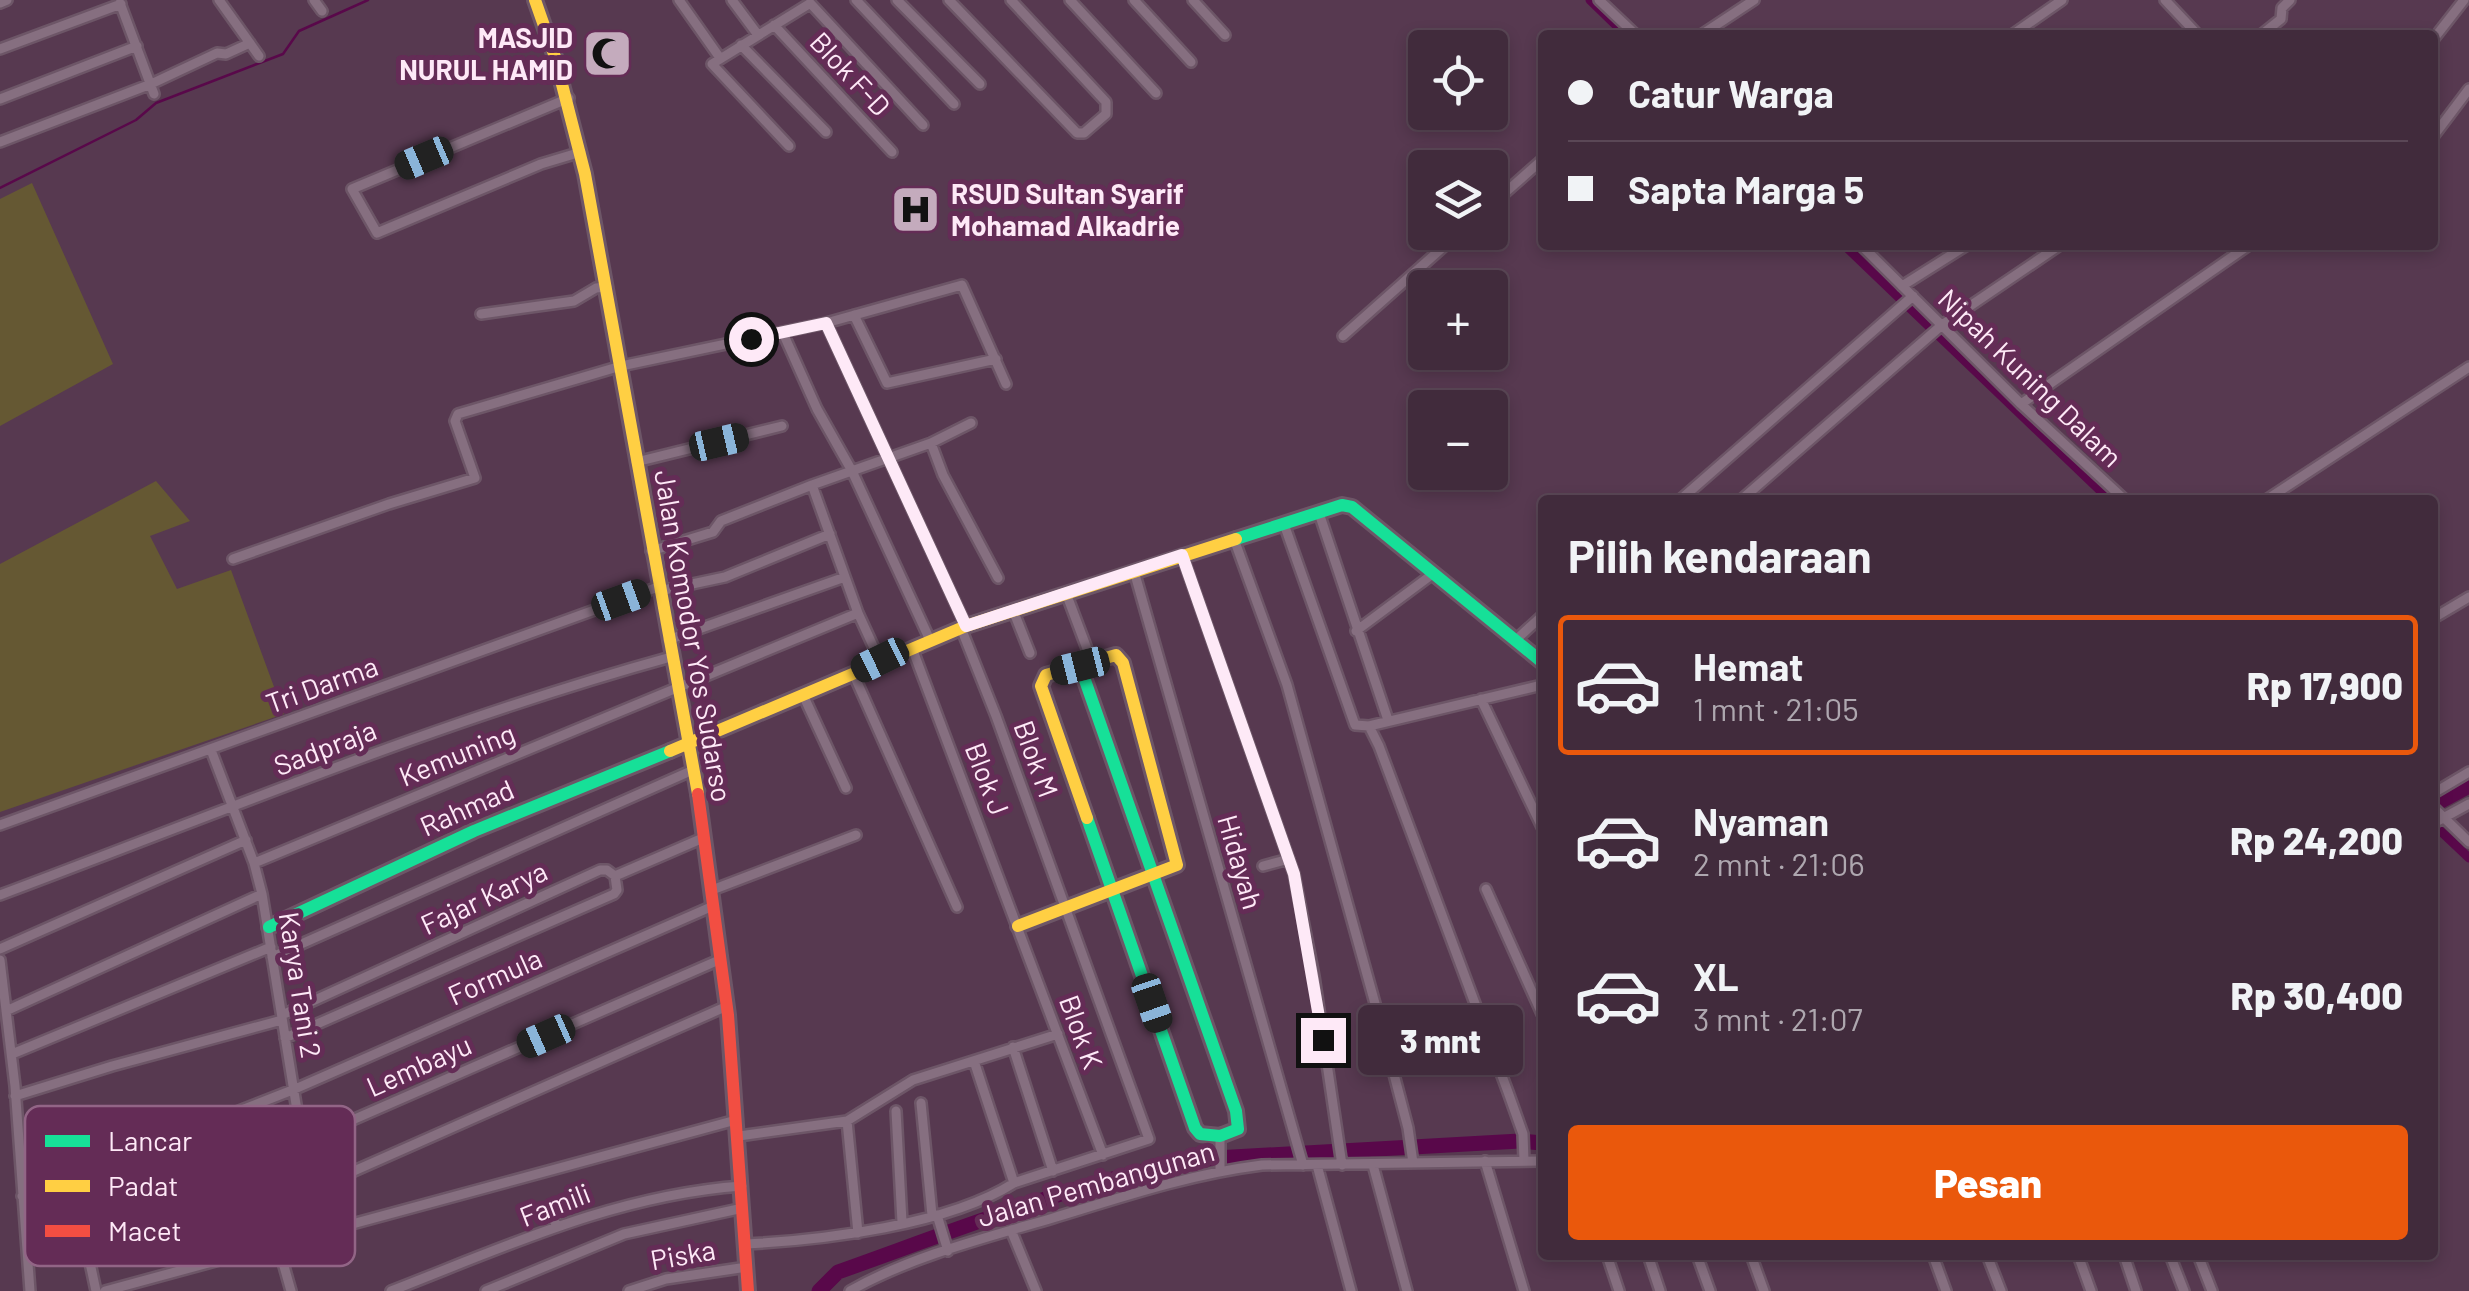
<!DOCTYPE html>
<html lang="id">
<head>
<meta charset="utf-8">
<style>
	body { margin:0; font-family:Barlow,sans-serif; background:#4c3747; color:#f1f3f6; height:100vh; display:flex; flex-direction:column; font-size:38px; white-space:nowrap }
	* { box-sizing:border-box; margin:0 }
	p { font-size:32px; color:#aea7af }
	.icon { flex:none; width:55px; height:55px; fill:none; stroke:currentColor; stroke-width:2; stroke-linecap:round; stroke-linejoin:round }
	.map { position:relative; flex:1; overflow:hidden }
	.panel { position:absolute; left:1538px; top:495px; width:900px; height:765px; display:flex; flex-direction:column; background:#412b3c; border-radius:10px; box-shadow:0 5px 15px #0003,0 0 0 2px #5a4756 }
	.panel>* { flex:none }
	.hud { position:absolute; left:1538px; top:30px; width:900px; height:220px; border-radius:10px; box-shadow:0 5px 15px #0003,0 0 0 2px #5a4756; display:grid; align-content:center; height:220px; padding:0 30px; background:#412b3c }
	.fabs { position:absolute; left:1408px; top:30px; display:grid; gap:20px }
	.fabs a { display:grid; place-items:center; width:100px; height:100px; border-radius:10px; background:#412b3c; box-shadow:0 5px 15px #0003,0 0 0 2px #5a4756; font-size:50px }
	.end { position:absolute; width:45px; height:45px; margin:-22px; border:12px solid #fee9f7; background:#111; box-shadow:0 0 0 5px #111 }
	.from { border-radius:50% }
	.bubble { position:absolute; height:70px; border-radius:10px; background:#412b3c; box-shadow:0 5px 15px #0003,0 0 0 2px #5a4756; font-size:32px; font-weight:800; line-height:70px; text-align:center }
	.car { position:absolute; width:30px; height:60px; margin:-30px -15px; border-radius:12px; box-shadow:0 0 8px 2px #0007; background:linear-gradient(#222 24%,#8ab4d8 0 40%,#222 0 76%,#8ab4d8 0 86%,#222 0) }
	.hud b { display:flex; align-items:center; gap:35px; height:95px; font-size:38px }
	.hud b+b { border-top:2px solid #5a4756 }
	.hud i { width:25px; height:25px; background:#f1f3f6 }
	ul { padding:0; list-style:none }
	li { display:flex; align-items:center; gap:30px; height:140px; margin:0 20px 15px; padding:0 10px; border:5px solid transparent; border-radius:10px }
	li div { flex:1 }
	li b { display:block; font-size:38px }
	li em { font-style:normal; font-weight:800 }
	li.active { border-color:#ea580c }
	li>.icon { width:90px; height:90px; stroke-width:1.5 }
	h2 { padding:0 30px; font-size:45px; line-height:120px }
	.cta { display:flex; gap:20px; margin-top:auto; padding:20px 30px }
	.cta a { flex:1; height:115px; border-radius:10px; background:#ea580c; color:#fff; font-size:40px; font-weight:800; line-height:115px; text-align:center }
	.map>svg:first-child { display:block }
	.green { fill:#655833 }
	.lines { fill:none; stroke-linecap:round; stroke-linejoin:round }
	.stream { stroke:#59084a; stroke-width:2.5 }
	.canal { stroke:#59084a; stroke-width:9 }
	.river { stroke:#59084a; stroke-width:15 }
	.street-casing { stroke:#6d5667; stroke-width:14 }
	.fast-casing { stroke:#6d5667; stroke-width:18 }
	.slow-casing { stroke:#6d5667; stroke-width:18 }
	.jam-casing { stroke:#6d5667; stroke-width:18 }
	.street { stroke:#866f80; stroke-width:9 }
	.fast { stroke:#16e098; stroke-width:12 }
	.slow { stroke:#ffcf43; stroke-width:12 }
	.jam { stroke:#f24e42; stroke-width:12 }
	.route { stroke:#fee9f7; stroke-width:12 }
	.labels { text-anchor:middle; stroke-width:10; stroke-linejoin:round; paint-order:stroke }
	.poi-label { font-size:28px; font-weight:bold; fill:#fee9f7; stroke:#642c56; text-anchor:end }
	.street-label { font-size:28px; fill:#fee9f7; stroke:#642c56 }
	.key { fill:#642c56; stroke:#926586; stroke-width:2.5 }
	.key-label { font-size:28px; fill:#fee9f7 }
</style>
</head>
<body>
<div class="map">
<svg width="2469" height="1291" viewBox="0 0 2469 1291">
	<rect width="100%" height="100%" fill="#573950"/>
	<path class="green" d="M32,183l81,181 -113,62v-227z
		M156,481l34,40 -40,15 27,53 54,-19 53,144 -284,98v-248z"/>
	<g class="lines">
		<path class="stream" d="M0,188l136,-68 20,-17 127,-49 16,-23 69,-31"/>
		<path class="canal" d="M1590,0l36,35
			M1844,245l266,255
			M2432,823l37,35"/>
		<path class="river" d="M2432,806l37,-20
			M819,1291l19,-19c118,-42 238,-90 360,-113l322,-18 22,2"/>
		<defs>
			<path id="street" d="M219,0l40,56
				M314,0l8,11
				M679,0l41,58
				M732,0l26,35
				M856,0l98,104
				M897,0l83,84
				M949,0l128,133h7l22,-19v-12l-95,-102
				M1070,0l86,93
				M1134,0l57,62
				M1193,0l32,35
				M1599,0l37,35
				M2165,0l33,35
				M0,3l7,-3
				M120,3l34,91
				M810,3l113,122
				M774,25l118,127
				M1701,35l53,-35
				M2012,35l50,-35
				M2261,35l20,-16 1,-11 8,-8
				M2432,41l32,-41
				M741,45l85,87
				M0,49l121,-45
				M569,98l-217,91 25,44 164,-69 40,-12
				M0,99l137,-53
				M2432,138l37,-49
				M0,142l151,-58 66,-31 9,1 24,-11
				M789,146l-77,-82 97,-60
				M1490,206l52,-46
				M1861,245l160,159 104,96
				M1902,286l65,-41
				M481,314l93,-13 22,-13 11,-1
				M854,315l33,68 109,-24
				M826,323l140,303
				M783,333l34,76 35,62 78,169
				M1343,336l117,-104
				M2021,404l228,-159
				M931,443l12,32 55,103
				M636,462l146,-36
				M1680,500l233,-204
				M1741,500l201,-175 118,-80
				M2266,500l203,-133
				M1319,513l69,207
				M1284,524l71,201 14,1 173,-41
				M1234,539l53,146 97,351 24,92 5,35
				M651,551l62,-19 8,-11 91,-36
				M1182,555l112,319 20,102 28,189
				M233,559l156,-55 86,-26 -20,-57 3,-7 163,-48 205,-43 136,-38 44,99
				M1134,571l169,594
				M659,591l66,-14 105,-43
				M1066,593l26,69
				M1013,610l17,43
				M2432,619l37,-22
				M1356,631l78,-58
				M1520,636l22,-20
				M668,640l177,-63
				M912,648l191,507
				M880,661l-22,-48 -46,-128 119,-42 40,-20
				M853,673l104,234
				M804,697l42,91
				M1481,699l61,128
				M1369,726l10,20 129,346 15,42 1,27
				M211,750l43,113 8,31 55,340
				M2432,794l37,-22
				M2432,806l37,36
				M2432,824l37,-20
				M0,825l658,-238
				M254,863l604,-250
				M1263,866l26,-7
				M1486,889l56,125
				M712,890l144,-55
				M0,895c222,-83 442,-175 671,-238
				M0,949l246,-109
				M272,957l421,-187
				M0,960l15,126 15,205
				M6,1011l256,-117
				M282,1015l318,-145h7l8,6 88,-38
				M285,1038l329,-144 3,-4 -2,-14
				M1013,1047l40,124
				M12,1054l259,-107
				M974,1061l40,122
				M15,1096l97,-30 170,-46
				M921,1103l11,112
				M896,1111l6,111
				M847,1121l11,112
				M739,1136l108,-15 66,-41 145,-46
				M1220,1136v34
				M302,1142l417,-182
				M1485,1161l39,130
				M1317,1165l34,126
				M1373,1165l34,126
				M311,1190l414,-183
				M22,1196l273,-107 418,-183
				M549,1209l8,18
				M937,1215l11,36
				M142,1228l169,-41
				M1011,1230l25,61
				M746,1244c78,-4 202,-19 268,-61l135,-44 -153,-423 -35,-88
				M278,1245l13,46
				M1607,1255l12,36
				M1648,1255l12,36
				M1697,1255l13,36
				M1751,1255l13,36
				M1933,1255l13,36
				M1987,1255l14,36
				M2078,1255l13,36
				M2124,1255l12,36
				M2170,1255l14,36
				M2198,1255l14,36
				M96,1291l-17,-80 221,-88
				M105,1291l631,-171
				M391,1291c116,-45 225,-96 351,-105
				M486,1291l138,-57 119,-26
				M629,1291l37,-12 81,-12
				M850,1291c59,-34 138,-54 203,-73 69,-21 137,-44 209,-53l280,-4"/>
			<path id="fast" d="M1236,539l106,-34 10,2 190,155
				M1080,666l156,445 2,18 -18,7 -20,-2 -5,-6 -108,-310
				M269,927l205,-96 196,-80"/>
			<path id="slow" d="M535,0l20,57 30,117 113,620
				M670,751l296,-125 270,-87
				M1018,926l159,-61 -54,-202 -7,-8 -70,20 -5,11 46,132"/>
			<path id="jam" d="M698,794l30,221 20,276"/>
		</defs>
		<use href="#street" class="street-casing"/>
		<use href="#fast" class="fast-casing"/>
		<use href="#slow" class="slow-casing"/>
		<use href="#jam" class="jam-casing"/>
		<use href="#street" class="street"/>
		<use href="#fast" class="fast"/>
		<use href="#slow" class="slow"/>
		<use href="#jam" class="jam"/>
	</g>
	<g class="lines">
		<path class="route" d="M751,339l75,-16 140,303 216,-71 112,319 29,166"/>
	</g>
	<defs>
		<symbol id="mosque-square" viewBox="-11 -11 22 22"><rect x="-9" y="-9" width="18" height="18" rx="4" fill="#c4abbd" stroke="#642c56"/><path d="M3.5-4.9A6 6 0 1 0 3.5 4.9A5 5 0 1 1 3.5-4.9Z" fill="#111"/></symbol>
		<symbol id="hospital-square" viewBox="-11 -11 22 22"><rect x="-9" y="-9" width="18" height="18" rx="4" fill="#c4abbd" stroke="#642c56"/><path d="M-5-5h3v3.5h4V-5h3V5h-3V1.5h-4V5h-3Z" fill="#111"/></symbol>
	</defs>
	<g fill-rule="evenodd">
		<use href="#mosque-square" x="580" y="26" width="55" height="55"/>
		<use href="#hospital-square" x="888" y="182" width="55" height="55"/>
	</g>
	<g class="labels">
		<g class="poi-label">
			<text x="573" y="48">MASJID<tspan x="573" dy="32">NURUL HAMID</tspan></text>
			<text x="951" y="204" text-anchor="start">RSUD Sultan Syarif<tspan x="951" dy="32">Mohamad Alkadrie</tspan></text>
		</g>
		<g class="street-label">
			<text transform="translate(850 74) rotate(47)" y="10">Blok F-D</text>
			<text transform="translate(2030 378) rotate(44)" y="10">Nipah Kuning Dalam</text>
			<text transform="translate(693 636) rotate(80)" y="10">Jalan Komodor Yos Sudarso</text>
			<text transform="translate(322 685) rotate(-20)" y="10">Tri Darma</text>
			<text transform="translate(325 748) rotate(-21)" y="10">Sadpraja</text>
			<text transform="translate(457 755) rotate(-22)" y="10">Kemuning</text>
			<text transform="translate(1036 759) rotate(70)" y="10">Blok M</text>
			<text transform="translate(987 779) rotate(69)" y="10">Blok J</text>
			<text transform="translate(467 808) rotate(-24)" y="10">Rahmad</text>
			<text transform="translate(1240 862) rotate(74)" y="10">Hidayah</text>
			<text transform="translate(484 898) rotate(-25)" y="10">Fajar Karya</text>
			<text transform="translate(495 977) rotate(-24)" y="10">Formula</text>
			<text transform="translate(300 985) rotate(81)" y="10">Karya Tani 2</text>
			<text transform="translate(1081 1032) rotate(70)" y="10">Blok K</text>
			<text transform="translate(419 1066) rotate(-24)" y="10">Lembayu</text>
			<text transform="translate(1096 1184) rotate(-16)" y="10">Jalan Pembangunan</text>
			<text transform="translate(555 1205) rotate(-21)" y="10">Famili</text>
			<text transform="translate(683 1255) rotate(-10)" y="10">Piska</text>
		</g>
	</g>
	<rect x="25" y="1106" width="330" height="160" rx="15" class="key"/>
	<rect x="45" y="1135" width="45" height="12" fill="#16e098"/>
	<rect x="45" y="1180" width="45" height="12" fill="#ffcf43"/>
	<rect x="45" y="1225" width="45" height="12" fill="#f24e42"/>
	<g class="key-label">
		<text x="108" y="1151">Lancar</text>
		<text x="108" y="1196">Padat</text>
		<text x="108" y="1241">Macet</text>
	</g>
</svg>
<div class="fabs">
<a><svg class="icon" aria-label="locate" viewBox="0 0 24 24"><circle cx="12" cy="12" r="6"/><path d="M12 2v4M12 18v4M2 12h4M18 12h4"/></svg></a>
<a><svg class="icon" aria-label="layers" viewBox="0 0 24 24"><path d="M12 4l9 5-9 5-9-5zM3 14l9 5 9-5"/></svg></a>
<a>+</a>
<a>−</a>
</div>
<i class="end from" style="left:751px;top:339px"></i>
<i class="end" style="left:1323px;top:1040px"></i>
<div class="bubble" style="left:1358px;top:1005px;width:165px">3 mnt</div>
<i class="car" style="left:424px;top:158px;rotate:247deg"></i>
<i class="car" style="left:719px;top:442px;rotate:77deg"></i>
<i class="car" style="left:621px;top:600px;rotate:70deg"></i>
<i class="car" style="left:880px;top:660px;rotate:244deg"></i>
<i class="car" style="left:1080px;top:666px;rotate:256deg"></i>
<i class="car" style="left:1152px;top:1003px;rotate:161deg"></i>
<i class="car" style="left:546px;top:1036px;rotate:246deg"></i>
<div class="hud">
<b><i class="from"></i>Catur Warga</b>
<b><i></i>Sapta Marga 5</b>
</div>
<section class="panel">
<h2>Pilih kendaraan</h2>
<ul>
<li class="active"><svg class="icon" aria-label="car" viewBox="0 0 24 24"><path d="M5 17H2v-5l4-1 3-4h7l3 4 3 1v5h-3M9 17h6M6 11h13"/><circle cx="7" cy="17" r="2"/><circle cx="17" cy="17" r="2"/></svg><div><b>Hemat</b><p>1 mnt · 21:05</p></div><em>Rp 17,900</em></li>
<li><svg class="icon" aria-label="car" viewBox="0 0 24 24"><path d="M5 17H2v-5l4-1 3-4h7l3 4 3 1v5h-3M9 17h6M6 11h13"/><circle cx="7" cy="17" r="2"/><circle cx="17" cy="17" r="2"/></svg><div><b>Nyaman</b><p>2 mnt · 21:06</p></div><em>Rp 24,200</em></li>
<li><svg class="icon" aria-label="car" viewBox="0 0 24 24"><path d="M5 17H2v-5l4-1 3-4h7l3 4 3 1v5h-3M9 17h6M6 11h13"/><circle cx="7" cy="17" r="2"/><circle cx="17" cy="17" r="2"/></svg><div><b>XL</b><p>3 mnt · 21:07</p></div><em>Rp 30,400</em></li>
</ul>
<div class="cta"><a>Pesan</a></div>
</section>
</div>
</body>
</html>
